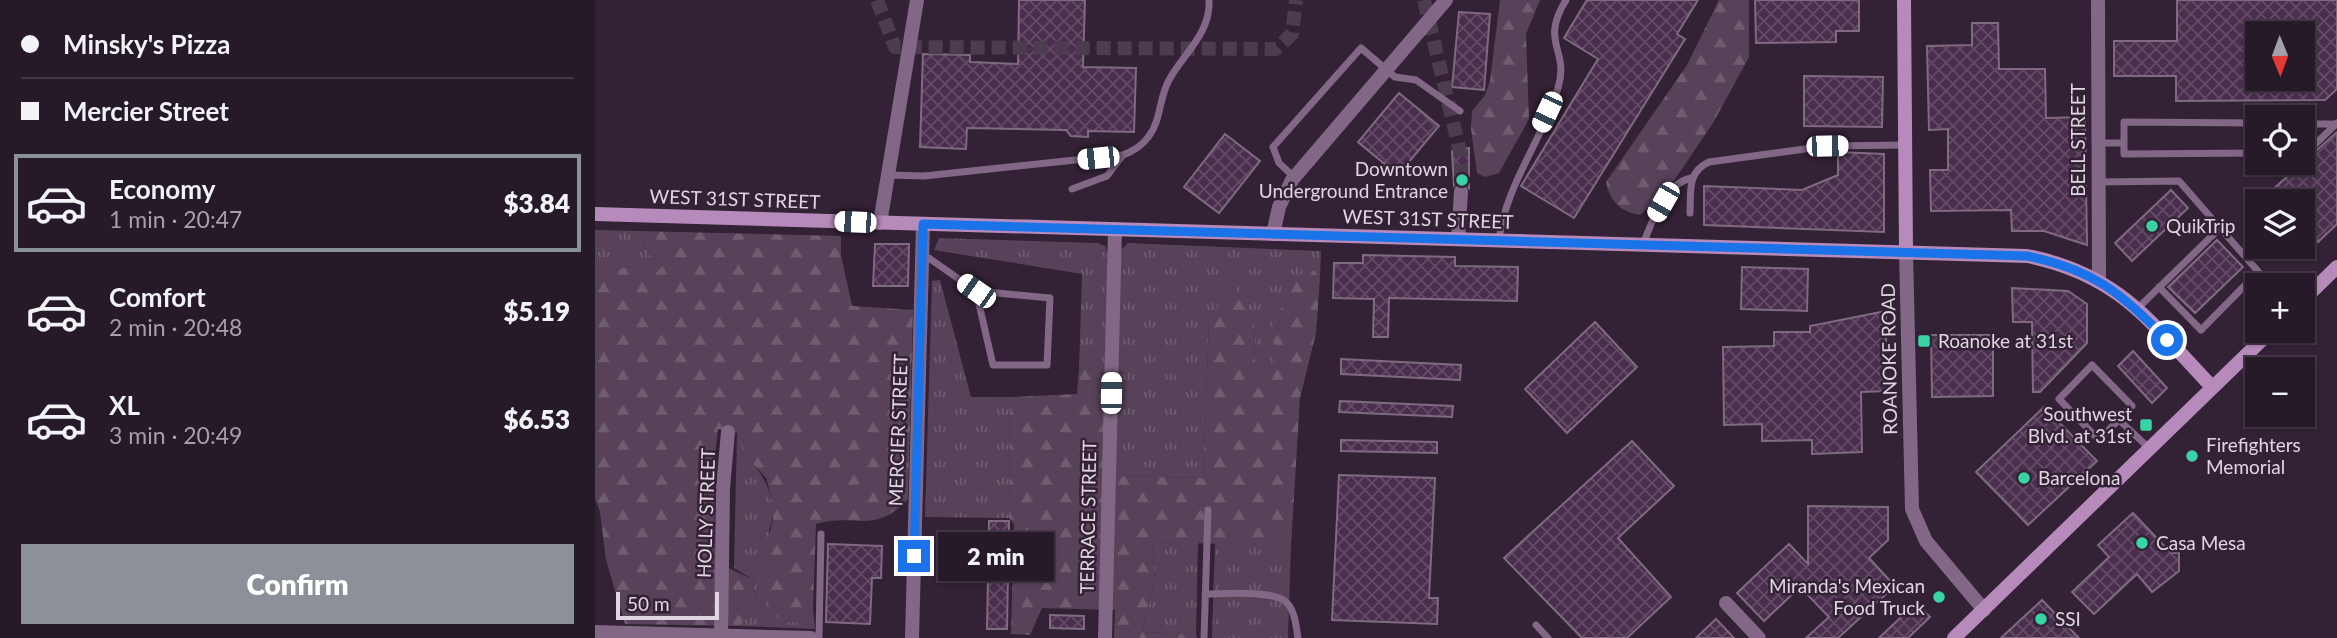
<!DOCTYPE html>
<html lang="en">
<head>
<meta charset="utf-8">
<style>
	body { margin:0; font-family:Lato,sans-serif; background:#2e2230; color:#f1f3f6; height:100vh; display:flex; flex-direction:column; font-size:26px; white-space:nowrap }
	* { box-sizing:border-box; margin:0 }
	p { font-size:23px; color:#a4a0a8 }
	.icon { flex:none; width:38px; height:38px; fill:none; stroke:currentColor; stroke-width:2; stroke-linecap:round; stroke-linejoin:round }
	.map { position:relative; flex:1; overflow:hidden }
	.panel { display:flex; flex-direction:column; background:#261928; width:595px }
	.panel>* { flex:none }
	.banner { display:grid; align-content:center; height:154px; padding:0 21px; background:#261928 }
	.needle { width:46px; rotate:179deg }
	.buttons { position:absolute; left:1650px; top:21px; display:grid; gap:14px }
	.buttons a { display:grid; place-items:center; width:70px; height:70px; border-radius:0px; background:#261928; box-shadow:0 2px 5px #0004,0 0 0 2px #423845; font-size:35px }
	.scale { position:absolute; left:21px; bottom:18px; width:103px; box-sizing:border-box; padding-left:7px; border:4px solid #e1d5e2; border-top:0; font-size:19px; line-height:24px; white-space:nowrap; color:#e1d5e2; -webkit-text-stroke:5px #332135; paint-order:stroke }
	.end { position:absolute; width:32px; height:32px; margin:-16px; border:9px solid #1a73e8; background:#fff; box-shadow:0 0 0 4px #fff }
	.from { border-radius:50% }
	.bubble { position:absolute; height:49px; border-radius:0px; background:#261928; box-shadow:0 2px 5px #0004,0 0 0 2px #423845; font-size:23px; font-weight:800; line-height:49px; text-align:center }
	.car { position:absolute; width:21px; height:42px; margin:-21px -10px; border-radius:9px; box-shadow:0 0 5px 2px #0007; background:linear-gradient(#fff 24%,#345 0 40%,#fff 0 76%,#345 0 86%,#fff 0) }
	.banner b { display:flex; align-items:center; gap:24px; height:66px; font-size:26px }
	.banner b+b { border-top:2px solid #423845 }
	.banner i { width:18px; height:18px; background:#f1f3f6 }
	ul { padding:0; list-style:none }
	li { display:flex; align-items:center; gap:21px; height:98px; margin:0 14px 10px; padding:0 7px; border:4px solid transparent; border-radius:0px }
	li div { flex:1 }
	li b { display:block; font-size:26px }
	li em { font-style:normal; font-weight:800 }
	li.current { border-color:#8c9099 }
	li>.icon { width:63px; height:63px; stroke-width:1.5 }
	.cta { display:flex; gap:14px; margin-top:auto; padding:14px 21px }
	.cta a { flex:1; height:80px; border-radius:0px; background:#8c9099; color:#fff; font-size:28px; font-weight:800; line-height:80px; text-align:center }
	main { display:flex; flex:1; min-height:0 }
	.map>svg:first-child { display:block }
	.grass { fill:url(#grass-tufts) }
	.forest { fill:url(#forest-firs) }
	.building { fill:url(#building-cross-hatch); stroke:#7f6a81; stroke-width:2; fill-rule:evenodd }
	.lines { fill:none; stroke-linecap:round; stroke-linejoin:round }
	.street-tunnel { stroke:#4d3c4f; stroke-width:14; stroke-dasharray:14 7; stroke-linecap:butt }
	.lane { stroke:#826886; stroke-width:7 }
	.street { stroke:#826886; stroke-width:14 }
	.secondary { stroke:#b68bbb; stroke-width:14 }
	.route { stroke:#1a73e8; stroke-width:9 }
	.poi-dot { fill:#39d4a5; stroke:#332135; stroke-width:2.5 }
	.labels { text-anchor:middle; stroke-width:5; stroke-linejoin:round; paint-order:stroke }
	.street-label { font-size:19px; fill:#e1d5e2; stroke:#332135 }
	.poi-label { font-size:19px; fill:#e1d5e2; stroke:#332135; text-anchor:start }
</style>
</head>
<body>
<main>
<section class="panel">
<div class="banner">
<b><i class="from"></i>Minsky's Pizza</b>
<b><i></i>Mercier Street</b>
</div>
<ul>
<li class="current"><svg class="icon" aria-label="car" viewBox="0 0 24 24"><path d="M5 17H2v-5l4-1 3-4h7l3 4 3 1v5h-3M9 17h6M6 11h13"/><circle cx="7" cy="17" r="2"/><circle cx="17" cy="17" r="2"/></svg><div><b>Economy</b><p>1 min · 20:47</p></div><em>$3.84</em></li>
<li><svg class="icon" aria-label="car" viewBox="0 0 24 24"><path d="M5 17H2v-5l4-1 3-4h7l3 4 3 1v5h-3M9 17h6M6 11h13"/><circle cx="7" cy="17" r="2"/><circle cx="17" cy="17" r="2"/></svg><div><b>Comfort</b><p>2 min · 20:48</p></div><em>$5.19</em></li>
<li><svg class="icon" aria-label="car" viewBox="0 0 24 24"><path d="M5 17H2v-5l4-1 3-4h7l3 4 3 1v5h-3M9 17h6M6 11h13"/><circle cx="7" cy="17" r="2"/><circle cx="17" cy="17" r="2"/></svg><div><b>XL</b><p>3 min · 20:49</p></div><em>$6.53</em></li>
</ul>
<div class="cta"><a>Confirm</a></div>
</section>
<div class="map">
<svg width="1742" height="638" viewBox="0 0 1742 638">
	<defs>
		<pattern id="grass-tufts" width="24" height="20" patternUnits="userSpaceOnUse" patternTransform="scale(1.75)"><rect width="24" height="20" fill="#57425a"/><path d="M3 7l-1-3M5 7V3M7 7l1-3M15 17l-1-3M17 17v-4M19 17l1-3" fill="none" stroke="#6f5c71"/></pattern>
		<pattern id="forest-firs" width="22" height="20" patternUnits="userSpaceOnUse" patternTransform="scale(1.75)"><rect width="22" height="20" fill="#57425a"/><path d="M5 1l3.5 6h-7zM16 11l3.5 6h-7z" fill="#6f5c71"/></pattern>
		<pattern id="building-cross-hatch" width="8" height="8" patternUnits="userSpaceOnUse" patternTransform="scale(1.75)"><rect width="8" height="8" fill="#4a2e4d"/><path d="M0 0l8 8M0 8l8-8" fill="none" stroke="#644b66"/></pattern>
	</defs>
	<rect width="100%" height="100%" fill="#332135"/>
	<path class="grass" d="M0,230l43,1 12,24 13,10 -10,10 -23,-9 -35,8z
		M344,238l159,5 7,3 3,9 -3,118 -26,-4 3,-95 -148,-24z
		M533,243l193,8 -1,27 -7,-8 -37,98 -21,-5 -1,-39 -45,-2 -6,156 -89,-2 7,-226z
		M345,280l31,117h39l-1,121 -84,-1 7,-236z
		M142,433c12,34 48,56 32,97l14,92 18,-1 12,-12 2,20 -74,-3 15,-28 -4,-19 -18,-11z
		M557,542l46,1 -2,91 -54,-2 13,-52z
		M620,543l76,3 -3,92h-76z"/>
	<path class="forest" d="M905,0h40l-14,34 3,85 -30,54 -14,4 -8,-4 -6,-44 1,-18 13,-16 5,-14z
		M1124,0h30v57l-36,66 -44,65 -29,27c-20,-3 -30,-14 -34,-33l81,-117z
		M43,231l203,5v19l11,51 61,4 -5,189c-34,37 -55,13 -92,25l-3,85 -12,12 -18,1 -12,-10 -6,-58 8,-35 -1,-21 -6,-20 -22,-25 -7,-20 -19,-4 -4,36 1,97 37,17 4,20 -15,27 -116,-2 -19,-64 -6,-48 -5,-14v-224l35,-8 23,9 10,-10 -13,-10z
		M719,270l6,8 -4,55 -16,65 -9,148 -139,-4 3,38 -13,52 54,2 1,4h-83l1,-28 -73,-2 -12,27 -19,-1 3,-110 -5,-6 1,-121 67,-3 2,-25 26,4 9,103 89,2 6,-156 23,-41 22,43 1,39 21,5 -4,-40 21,-45z"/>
	<path class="building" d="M424,0h66l-2,67 53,1 -2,64 -46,-1v6l-17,-1 -5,-6 -99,-2 -1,21 -46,-2 3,-93 47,1v7l48,2z
		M992,0h111l-21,34 8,5 -111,179 -53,-32 77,-127 -34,-21z
		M1160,0h104v31h-23v11l-80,1z
		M1582,0h160v89l-12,11 -149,1v-25h-62v-35h63zM1662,33h46v46h-46z
		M864,12l31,2 -6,76 -32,-3z
		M1377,23h26l1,46h46l1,49 39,-1 2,128 -43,-14h-32l-1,-21 -80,1 -1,-41h18v-41l-19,1 -2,-84 45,-1z
		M1209,76l79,1 -1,50 -78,-1z
		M804,93l40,33 -41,49 -40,-33z
		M1742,132v92l-19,18 -15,-16v-25h-23l-9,-10z
		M630,134l35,27 -41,52 -35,-26z
		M874,148v40l-7,-5 -8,3 -2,-35z
		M1243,152l46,2v78l-180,-7v-39l98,4 36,-15z
		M1576,190l17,18 -56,53 -17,-18z
		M1622,240l26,27 -48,46 -27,-26z
		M280,244h34l-1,42h-35z
		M768,255l92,2v9l63,1 -1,34 -128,-3 -1,39h-15l1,-38 -41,-1 1,-35h29z
		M1147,267l66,2 -1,42 -66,-2z
		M1417,288l56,3 19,13v39l-47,49h-7l-1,-70h-19z
		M1291,311v80l-25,1 1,60 -50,2v-14l-50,1v-17l-38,1 -1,-78 51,-1v-14h36v-6z
		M1000,322l42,45 -70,66 -42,-44z
		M1336,335h62v61l-61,1z
		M1538,351l34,37 -15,15 -34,-37z
		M746,359l120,6 -1,15 -119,-6z
		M745,401l113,5 -1,11 -113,-5z
		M1449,407l53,54 -69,64 -52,-53z
		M746,440l96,2v11l-96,-2z
		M1037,441l42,45 -56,52 53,59 -44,41h-45l-78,-80z
		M744,475l96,3 -6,120h9l-1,26 -105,-4z
		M1213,506l80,1v33l-19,18 26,28 -57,52h-32l23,-21 -29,-30 -36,34 -27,-28 52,-49 19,20z
		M1538,513l38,40h8v18l-27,21 -15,-18 -43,40 -22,-22 37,-35 -11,-12z
		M394,521h20l-2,108h-20z
		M233,544l54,2 -1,32h-9l-2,46 -44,-2z
		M1447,600l37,38h-78z
		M1321,603l14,14 -22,21h-29z
		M455,615l34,1v13l-34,-1z
		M1121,619l18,19h-38z"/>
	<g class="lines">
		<path class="street-tunnel" d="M282,0l18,47 381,2 16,-15 4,-34
			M829,0l37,156v36"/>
		<path class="lane" d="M1662,123l-133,-1v32l133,-1
			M1708,124h33
			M1503,143h26
			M1708,156l34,-33
			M1669,163h8
			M293,175l36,1 199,-21c11,-4 19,-9 26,-19 12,-16 10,-38 20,-56 15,-27 42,-47 40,-80
			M699,177l-15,-14 -6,-16 88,-99 34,29 21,3 44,31
			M1503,182l81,-1 91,104
			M477,189l35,-13 16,-21
			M1095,213c1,-22 -3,-41 19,-51l118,-16 78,-1
			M904,240c7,-56 43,-99 59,-152 12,-39 -19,-44 8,-88
			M1048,244c10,-24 20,-59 48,-66
			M328,254l53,37 17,74h54l3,-67 -74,-7
			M1564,287l42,43 57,-58
			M1542,309l83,-81
			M1497,365l40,41 -33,34 -40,-41z
			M1524,420l30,28
			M610,594c19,0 65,-4 80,7 10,8 11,25 13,37
			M941,625l12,13
			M224,638l2,-104
			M609,638l4,-128"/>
		<path class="street" d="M1503,0l1,279
			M285,223l37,-223
			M678,234l6,-27 13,-27 154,-180
			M863,239l3,-47
			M1311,252l6,257 14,32 58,69
			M1131,603l33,35
			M0,632l216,6
			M126,638l2,-150 5,-56
			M317,638l11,-414
			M510,638l10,-409"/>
		<path class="secondary" d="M1309,0l2,252
			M0,214l1432,42c92,18 124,67 185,131
			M1708,300l34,-33
			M1359,638l317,-307"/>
	</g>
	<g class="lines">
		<path class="route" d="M319,556l9,-332 1104,32c65,13 95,37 140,84"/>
	</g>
	<g class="poi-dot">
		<circle cx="867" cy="180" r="7"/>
		<circle cx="1557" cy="226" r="7"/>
		<rect x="1322" y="334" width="14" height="14" rx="3.5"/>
		<rect x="1544" y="418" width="14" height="14" rx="3.5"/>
		<circle cx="1597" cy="456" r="7"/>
		<circle cx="1429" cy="478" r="7"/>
		<circle cx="1547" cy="543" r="7"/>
		<circle cx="1344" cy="597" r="7"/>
		<circle cx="1446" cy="619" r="7"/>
	</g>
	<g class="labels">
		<g class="street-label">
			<text transform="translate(1483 140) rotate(-90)" y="7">BELL STREET</text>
			<text transform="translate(140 199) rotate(2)" y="7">WEST 31ST STREET</text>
			<text transform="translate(833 219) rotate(2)" y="7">WEST 31ST STREET</text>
			<text transform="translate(1294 359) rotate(-91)" y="7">ROANOKE ROAD</text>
			<text transform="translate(303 430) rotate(-88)" y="7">MERCIER STREET</text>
			<text transform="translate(111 513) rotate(-88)" y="7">HOLLY STREET</text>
			<text transform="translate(493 517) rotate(-89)" y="7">TERRACE STREET</text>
		</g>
		<g class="poi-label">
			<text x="853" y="176" text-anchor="end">Downtown<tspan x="853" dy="22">Underground Entrance</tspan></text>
			<text x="1571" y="233">QuikTrip</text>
			<text x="1343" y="348">Roanoke at 31st</text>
			<text x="1537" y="421" text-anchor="end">Southwest<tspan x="1537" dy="22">Blvd. at 31st</tspan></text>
			<text x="1611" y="452">Firefighters<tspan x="1611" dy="22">Memorial</tspan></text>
			<text x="1443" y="485">Barcelona</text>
			<text x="1561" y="550">Casa Mesa</text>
			<text x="1330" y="593" text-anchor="end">Miranda's Mexican<tspan x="1330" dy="22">Food Truck</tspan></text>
			<text x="1460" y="626">SSI</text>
		</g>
	</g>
</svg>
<div class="buttons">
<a><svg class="needle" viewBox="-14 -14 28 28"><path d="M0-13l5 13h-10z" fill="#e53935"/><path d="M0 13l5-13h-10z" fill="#a4a0a8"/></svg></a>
<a><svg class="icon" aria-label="locate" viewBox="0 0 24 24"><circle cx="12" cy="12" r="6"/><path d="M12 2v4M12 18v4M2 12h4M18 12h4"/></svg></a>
<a><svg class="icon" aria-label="layers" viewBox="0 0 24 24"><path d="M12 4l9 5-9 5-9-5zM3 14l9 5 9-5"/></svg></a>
<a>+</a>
<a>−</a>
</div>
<div class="scale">50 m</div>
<i class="end from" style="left:1572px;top:340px"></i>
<i class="end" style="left:319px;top:556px"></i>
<div class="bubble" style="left:343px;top:532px;width:116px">2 min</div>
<i class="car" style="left:952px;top:112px;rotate:205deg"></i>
<i class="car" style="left:1232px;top:146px;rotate:89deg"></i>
<i class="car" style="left:503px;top:158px;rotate:264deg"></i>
<i class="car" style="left:1068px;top:202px;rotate:210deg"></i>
<i class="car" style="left:260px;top:222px;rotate:272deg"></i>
<i class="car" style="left:381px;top:291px;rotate:305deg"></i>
<i class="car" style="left:516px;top:393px;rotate:1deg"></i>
</div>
</main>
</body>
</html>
